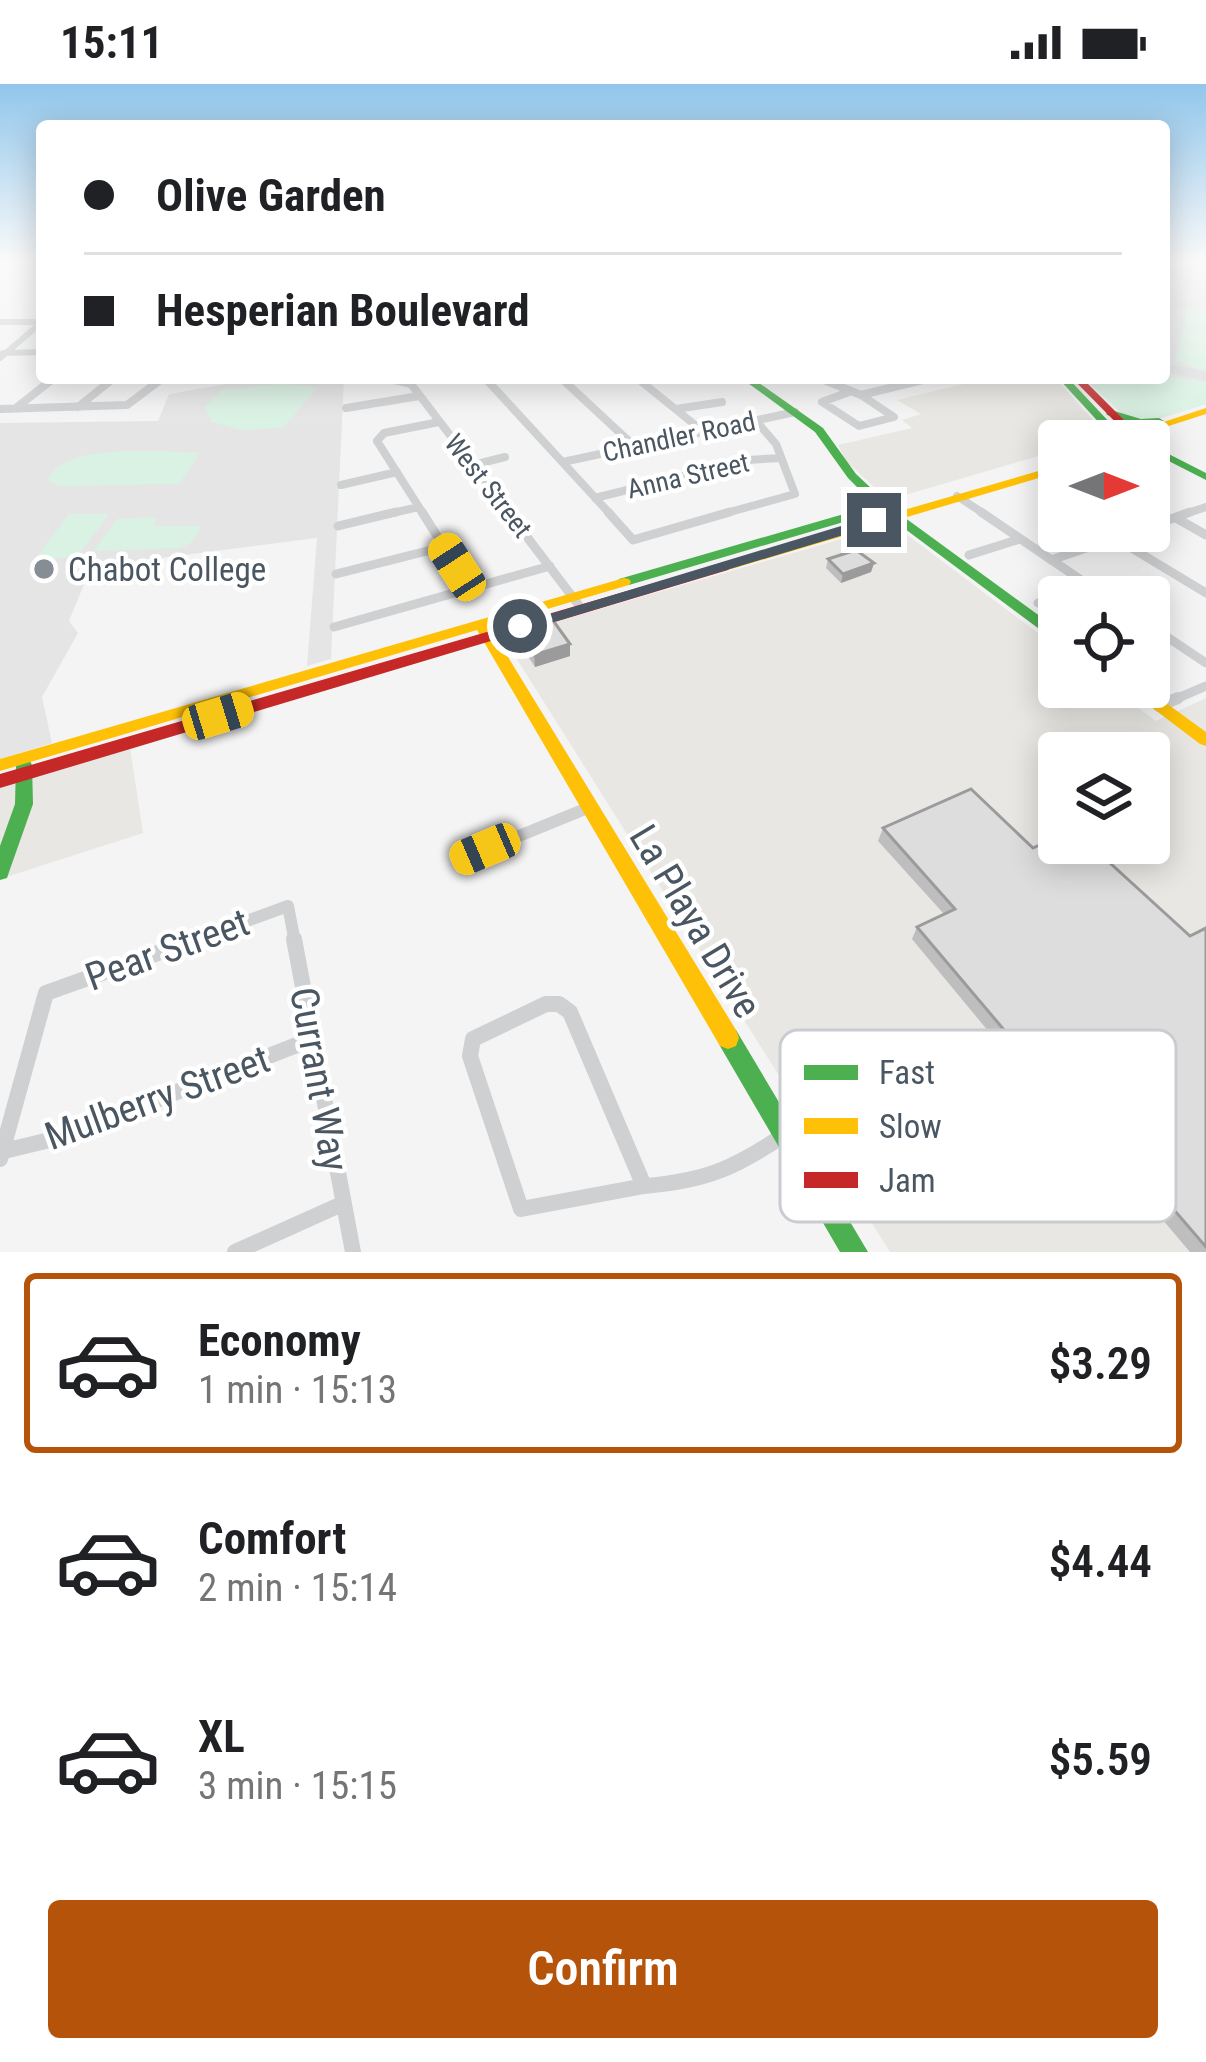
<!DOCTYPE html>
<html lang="en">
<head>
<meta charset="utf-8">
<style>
	body { margin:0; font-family:"Roboto Condensed",sans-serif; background:#f2f2f2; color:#202124; height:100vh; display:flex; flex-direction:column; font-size:45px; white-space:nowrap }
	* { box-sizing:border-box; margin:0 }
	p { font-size:39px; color:#757577 }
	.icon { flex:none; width:66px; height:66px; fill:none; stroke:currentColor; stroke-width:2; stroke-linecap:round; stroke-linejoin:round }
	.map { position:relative; height:1168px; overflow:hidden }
	.panel { display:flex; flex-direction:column; background:#fff; flex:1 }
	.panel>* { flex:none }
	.banner { position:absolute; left:36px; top:36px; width:1134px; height:264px; border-radius:12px; box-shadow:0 6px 30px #0003; display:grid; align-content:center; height:264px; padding:0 48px; background:#fff }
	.needle { width:78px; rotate:90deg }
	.tools { position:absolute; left:1038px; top:336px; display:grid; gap:24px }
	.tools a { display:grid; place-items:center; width:132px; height:132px; border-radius:12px; background:#fff; box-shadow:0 6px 30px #0003; font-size:60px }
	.end { position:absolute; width:54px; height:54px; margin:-27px; border:15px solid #4a5661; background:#fff; box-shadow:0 0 0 6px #fff }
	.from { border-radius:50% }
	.car { position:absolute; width:36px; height:72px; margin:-36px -18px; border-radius:15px; box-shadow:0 0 9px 3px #0007; background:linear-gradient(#f5c518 24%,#345 0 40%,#f5c518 0 76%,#345 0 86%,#f5c518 0) }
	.banner b { display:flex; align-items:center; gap:42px; height:114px; font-size:45px }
	.banner b+b { border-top:3px solid #e0e0e0 }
	.banner i { width:30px; height:30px; background:#202124 }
	ul { padding:21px 0 0; list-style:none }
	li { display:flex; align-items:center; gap:36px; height:180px; margin:0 24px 18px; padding:0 24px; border:6px solid transparent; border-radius:12px }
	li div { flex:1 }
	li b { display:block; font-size:45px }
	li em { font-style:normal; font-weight:600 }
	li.active { border-color:#b45309 }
	li>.icon { width:108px; height:108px; stroke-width:1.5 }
	.action { display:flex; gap:24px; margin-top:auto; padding:24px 48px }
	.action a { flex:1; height:138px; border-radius:12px; background:#b45309; color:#fff; font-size:48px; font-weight:600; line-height:138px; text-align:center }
	.status { display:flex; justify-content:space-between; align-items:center; height:84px; padding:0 60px; background:#fff; direction:ltr }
	.status svg { height:33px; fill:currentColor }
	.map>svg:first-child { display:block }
	.commercial { fill:#e8e7e3; fill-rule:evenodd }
	.education { fill:#e6e5e6 }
	.airport { fill:#e4e5e7 }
	.green { fill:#d9f2e3 }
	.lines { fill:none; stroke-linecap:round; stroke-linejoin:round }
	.taxiway { fill:#dedfe0; fill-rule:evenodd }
	.runway { fill:#dedfe0; fill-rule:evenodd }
	.street-far4 { stroke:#ced0d2; stroke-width:6 }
	.street-far3 { stroke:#ced0d2; stroke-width:8 }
	.street-far2 { stroke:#ced0d2; stroke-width:9 }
	.street-far1 { stroke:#ced0d2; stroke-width:12 }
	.street { stroke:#ced0d2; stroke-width:16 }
	.fast { fill:#4caf50; fill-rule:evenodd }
	.slow { fill:#ffc107; fill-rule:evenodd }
	.jam { fill:#c62828; fill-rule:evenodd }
	.wall { fill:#bebebf }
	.shaded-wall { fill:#9b9b9b }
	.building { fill:#ddddde; stroke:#9b9b9b; stroke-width:3 }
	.route { fill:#4a5661 }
	.poi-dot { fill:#868d94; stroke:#fff; stroke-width:4.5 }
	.labels { text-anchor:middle; stroke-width:9; stroke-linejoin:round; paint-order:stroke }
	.far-street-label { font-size:27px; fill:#4a5661; stroke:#fff }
	.poi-label { font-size:33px; fill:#4a5661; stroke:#fff; text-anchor:start }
	.near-street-label { font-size:39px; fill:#4a5661; stroke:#fff }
	.key { fill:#fff; stroke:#c9ccd0; stroke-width:3 }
	.key-label { font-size:33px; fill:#4a5661 }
</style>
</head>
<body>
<div class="status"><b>15:11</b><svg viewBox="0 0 49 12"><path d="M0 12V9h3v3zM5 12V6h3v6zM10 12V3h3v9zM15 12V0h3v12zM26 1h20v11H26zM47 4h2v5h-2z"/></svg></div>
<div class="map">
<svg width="1206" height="1168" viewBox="0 0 1206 1168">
	<rect width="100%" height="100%" fill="#f4f4f4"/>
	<path class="commercial" d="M988,294h67l39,43 6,14 -10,6h-31v9l-171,50 -42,-39 -8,-16 74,-17 -10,-8 19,-6 -24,-14z
		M893,440l166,125v38h51l46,34 50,-23v554h-316l-387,-615zM1059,669h90v90h-90z
		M130,663l13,86 -143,46v-93z"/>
	<path class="education" d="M260,294h84l-13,281 -24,7 10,-128 -226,29 -22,54 9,12 -36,64 10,46 -52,16v-336l158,-2 11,-27z"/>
	<path class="airport" d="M1164,176h42v144l-51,16 -30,-4 -41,-38h80z"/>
	<path class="green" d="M1187,225h19v62l-30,-10z
		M1164,292l42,6v22c-67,20 -71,26 -121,-26z
		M281,300l37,3 -35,41 -43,2 -28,-8 -7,-15 17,-18z
		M200,369l-21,31 -119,2 -12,-6c12,-38 117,-29 152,-27z
		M69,430h40l-32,43 -42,2z
		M157,433l-3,9h47l-10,17 -11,5 -86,3 23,-32z"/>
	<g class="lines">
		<path class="taxiway" d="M1167,209h8l20,11 -31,10z
			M1164,280l42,7v10l-42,-9z"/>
		<path class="runway" d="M1165,176h30l-9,44 -17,10 -5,-1z"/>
		<path class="street-far4" d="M0,238h42
			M3,269l39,-1
			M0,274l42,-36"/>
		<path class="street-far3" d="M386,294l25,6 100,131
			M485,294l126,137
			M561,294l72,67
			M637,294l63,51
			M819,294l42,17 33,22 -35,9 -37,-24 27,-10
			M861,311l70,-17
			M78,323l36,-29
			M16,324l38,-30
			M346,324l73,-12
			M0,325l127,-4 36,-27
			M676,325l46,-7
			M563,378l232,-50
			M473,381l32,-8
			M341,401l56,-13
			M957,412l29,19
			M595,414l152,-38 34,-2
			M383,431l36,-8
			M424,431l-47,-74 7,-8 55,-11
			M719,431l76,-21 -19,-50 -20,-23
			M1182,431l24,-8"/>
		<path class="street-far2" d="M422,428l48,76
			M508,428l73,96
			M608,428l25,28 97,-28
			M981,428l125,85
			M1176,434l30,17
			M338,442l58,-14
			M1149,443l41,-15
			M1115,454l91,55
			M969,471l51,-16
			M1051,476l85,-29
			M336,490l107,-27
			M1038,519l50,-18
			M1149,541l57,38
			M334,543l216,-61
			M1149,563l21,-8
			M1171,617l35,-15"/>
		<path class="street-far1" d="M1159,622l19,-8
			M458,777l132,-54
			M189,858l99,-36 7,36"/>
		<path class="street" d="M294,855l59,313
			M546,920h13l11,8 74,174 -123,23 -51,-153 3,-17z
			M0,1068l62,-15 250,-98
			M0,1075l46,-166 151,-54
			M644,1102c61,-5 89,-17 140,-51
			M235,1168l107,-48"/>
		<path class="fast" d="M741,294h11l71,50 33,46 30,28 9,-1 2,3 -5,3 5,5 162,118v12l-5,-2 -173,-129 -252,74h-10l-2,-3 2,-3 256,-74 -27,-27 -33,-46z
			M1058,294h10l59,63h-11z
			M1111,326l30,9 18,-1 5,3c-19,8 -37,0 -57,-6l-1,-2z
			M1149,360l57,29v7l-57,-29z
			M24,675l6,2 2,4 1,39 -24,68 -2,6 -7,2v-34l15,-42 1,-39 2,-4z
			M728,943l8,3 132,222h-28l-120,-206 -3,-8 3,-8z"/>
		<path class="slow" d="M1206,324v6l-84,27h-16z
			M1059,381v7l-331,98h-10l-2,-3 2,-3z
			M624,494l5,1 2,3 -2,3 -140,41 247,404 3,8 -3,8 -8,3 -8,-3 -243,-416 -477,141v-12z
			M1125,603h19l62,45v14l-6,-2z"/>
		<path class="jam" d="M1072,294h10l63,63h-11z
			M723,479l5,1 2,3 -2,3 -728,218v-14z"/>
	</g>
	<path class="wall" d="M828,475l46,4 -3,9 -30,11 -15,-15z
		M517,545l53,15v12l-35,11 -17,-26z
		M883,744l150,20 157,88 16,-8v324h-16l-50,-59 5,-4 -14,-17 7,-6 -10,-12 -24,17 -192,-232 5,-12 27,-13 -66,-73z"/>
	<path class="shaded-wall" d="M874,479l-3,9 -30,11 2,-9z
		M570,560v12l-35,11 -1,-12z"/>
	<path class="building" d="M856,466l18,13 -31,11 -15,-15z
		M552,535l18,25 -36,11 -17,-26z
		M971,705l62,59 26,-12v7h29l102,93 16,-8v319l-55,-64 6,-3 -14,-18 8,-4 -12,-14 -24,17 -198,-234 38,-18 -72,-81z"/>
	<linearGradient id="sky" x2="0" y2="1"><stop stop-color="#91c6eb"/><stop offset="0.52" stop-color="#fafafa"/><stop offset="1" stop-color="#fafafa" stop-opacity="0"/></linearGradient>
	<rect width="1206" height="340" fill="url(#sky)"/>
	<path class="route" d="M874,432l8,4 -2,4 -353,106 -16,-4z"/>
	<circle class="poi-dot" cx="44" cy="485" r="12"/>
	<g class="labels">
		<g class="far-street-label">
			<text transform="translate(679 353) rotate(-12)" y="9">Chandler Road</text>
			<text transform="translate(688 392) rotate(-13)" y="9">Anna Street</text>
			<text transform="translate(488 402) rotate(52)" y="9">West Street</text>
		</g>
		<g class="poi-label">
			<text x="68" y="497">Chabot College</text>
		</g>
		<g class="near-street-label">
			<text transform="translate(696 837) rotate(59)" y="14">La Playa Drive</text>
			<text transform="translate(167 865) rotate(-20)" y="14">Pear Street</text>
			<text transform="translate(320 995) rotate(80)" y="14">Currant Way</text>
			<text transform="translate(157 1013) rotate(-20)" y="14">Mulberry Street</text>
		</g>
	</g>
	<rect x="780" y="946" width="396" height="192" rx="18" class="key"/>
	<rect x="804" y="981" width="54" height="15" fill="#4caf50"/>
	<rect x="804" y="1034" width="54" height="16" fill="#ffc107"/>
	<rect x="804" y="1088" width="54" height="16" fill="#c62828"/>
	<g class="key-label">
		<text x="879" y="1000">Fast</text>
		<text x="879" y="1054">Slow</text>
		<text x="879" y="1108">Jam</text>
	</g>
</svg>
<div class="tools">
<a><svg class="needle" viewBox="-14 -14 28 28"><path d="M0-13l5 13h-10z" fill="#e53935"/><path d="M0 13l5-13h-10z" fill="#757577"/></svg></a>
<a><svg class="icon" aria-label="locate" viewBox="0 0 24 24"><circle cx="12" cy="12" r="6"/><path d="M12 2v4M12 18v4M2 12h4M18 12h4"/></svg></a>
<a><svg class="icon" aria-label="layers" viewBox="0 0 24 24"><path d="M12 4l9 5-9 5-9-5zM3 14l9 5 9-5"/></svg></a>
</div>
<i class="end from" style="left:520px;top:542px"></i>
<i class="end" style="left:874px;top:436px"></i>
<i class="car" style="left:457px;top:483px;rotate:327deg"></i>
<i class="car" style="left:218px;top:632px;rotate:73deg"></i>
<i class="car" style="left:485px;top:765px;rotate:247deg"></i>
<div class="banner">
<b><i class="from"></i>Olive Garden</b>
<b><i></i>Hesperian Boulevard</b>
</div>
</div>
<section class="panel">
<ul>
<li class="active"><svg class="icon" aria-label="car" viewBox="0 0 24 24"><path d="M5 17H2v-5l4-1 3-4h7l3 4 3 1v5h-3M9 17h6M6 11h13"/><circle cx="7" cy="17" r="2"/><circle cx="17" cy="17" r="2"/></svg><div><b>Economy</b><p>1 min · 15:13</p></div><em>$3.29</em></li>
<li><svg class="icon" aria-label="car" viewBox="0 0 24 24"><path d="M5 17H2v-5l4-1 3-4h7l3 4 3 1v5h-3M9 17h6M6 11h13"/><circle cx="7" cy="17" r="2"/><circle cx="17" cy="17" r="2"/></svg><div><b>Comfort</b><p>2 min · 15:14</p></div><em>$4.44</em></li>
<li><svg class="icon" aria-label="car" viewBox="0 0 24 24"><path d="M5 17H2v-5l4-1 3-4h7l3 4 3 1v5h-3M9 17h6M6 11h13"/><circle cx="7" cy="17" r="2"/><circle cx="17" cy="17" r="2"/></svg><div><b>XL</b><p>3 min · 15:15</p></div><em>$5.59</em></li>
</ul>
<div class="action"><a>Confirm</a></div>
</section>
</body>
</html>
